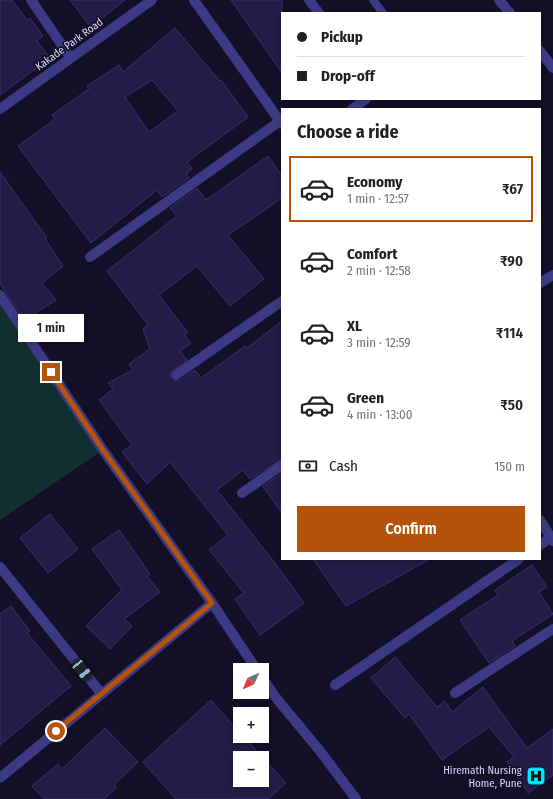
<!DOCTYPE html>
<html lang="en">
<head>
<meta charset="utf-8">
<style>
	body { margin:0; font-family:"Fira Sans Condensed",sans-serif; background:#f2f2f2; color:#202124; height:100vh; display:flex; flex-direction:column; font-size:15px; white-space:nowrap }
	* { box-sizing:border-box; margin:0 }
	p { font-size:13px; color:#757577 }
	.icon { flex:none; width:22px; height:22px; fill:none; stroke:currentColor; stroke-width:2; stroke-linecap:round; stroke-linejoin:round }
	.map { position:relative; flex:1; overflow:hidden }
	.side { position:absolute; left:281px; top:108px; width:260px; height:452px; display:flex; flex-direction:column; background:#fff; border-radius:0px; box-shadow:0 2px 6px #0003 }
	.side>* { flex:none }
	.hud { position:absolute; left:281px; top:12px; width:260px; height:88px; border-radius:0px; box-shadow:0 2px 6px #0003; display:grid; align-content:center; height:88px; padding:0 16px; background:#fff }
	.needle { width:26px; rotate:225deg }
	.tools { position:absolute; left:233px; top:663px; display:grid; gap:8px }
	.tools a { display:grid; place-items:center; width:36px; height:36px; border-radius:0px; background:#fff; box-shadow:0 2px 6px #0003; font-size:20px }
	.end { position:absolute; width:18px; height:18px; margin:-9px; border:5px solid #b45309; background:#fff; box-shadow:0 0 0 2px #fff }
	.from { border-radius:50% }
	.bubble { position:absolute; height:28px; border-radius:0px; background:#fff; box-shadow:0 2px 6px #0003; font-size:13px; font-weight:600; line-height:28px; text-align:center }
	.car { position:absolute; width:12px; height:24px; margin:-12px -6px; border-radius:5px; box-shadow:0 0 3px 1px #0007; background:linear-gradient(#222 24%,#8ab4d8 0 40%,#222 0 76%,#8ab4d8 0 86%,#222 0) }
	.hud b { display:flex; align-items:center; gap:14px; height:38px; font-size:15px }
	.hud b+b { border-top:1px solid #e0e0e0 }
	.hud i { width:10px; height:10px; background:#202124 }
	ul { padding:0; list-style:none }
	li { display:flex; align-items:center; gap:12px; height:66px; margin:0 8px 6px; padding:0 8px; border:2px solid transparent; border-radius:0px }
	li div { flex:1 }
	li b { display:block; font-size:15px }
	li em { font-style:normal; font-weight:600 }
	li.current { border-color:#b45309 }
	li>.icon { width:36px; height:36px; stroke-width:1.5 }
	h2 { padding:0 16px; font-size:18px; line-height:48px }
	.pay { display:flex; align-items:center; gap:10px; height:44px; padding:0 16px; font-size:15px }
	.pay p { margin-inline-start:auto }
	.button { display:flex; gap:8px; margin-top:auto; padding:8px 16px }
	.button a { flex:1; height:46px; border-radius:0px; background:#b45309; color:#fff; font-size:16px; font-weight:600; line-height:46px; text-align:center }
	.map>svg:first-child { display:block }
	.green { fill:#12302f }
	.building { fill:#241b47; stroke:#3b2d73; fill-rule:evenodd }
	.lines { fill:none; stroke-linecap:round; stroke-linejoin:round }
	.service { stroke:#3d3a85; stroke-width:8 }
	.minor { stroke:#3d3a85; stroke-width:10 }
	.route { stroke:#b45309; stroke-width:5 }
	.labels { text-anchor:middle; stroke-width:3.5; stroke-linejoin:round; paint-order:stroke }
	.street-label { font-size:11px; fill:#d9d4ff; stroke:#130f26 }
	.poi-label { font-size:11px; fill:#d9d4ff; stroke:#130f26; text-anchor:end }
</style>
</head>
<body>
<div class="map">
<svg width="553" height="799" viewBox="0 0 553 799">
	<rect width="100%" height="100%" fill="#130f26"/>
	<path class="green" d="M0,295l103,155 -103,70z"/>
	<path class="building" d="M0,0h12l15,20 3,-2 13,18 -6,5 13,17 -50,37z
		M70,0h55l-34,27z
		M231,0h51v73z
		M175,28l45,53 1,-1 27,37 -61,45 5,7 -6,5 3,4 -27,19 -5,-7 -66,53 -73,-97 37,-27 -3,-4 37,-26 -2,-3 32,-21 4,7zM152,80l26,31 -29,21 -24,-35z
		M268,156l14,20v22l-54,37 36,44 -34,27 -33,-40 -38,29 29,38 -4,2 7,8 -11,8 7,9 -17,13v5l4,3 6,-1 15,-10 6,8 44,-32 2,2 35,-27v138l-32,20 -7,-9 -26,20 58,73 29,40 -44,32 -25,-36 9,-6 -35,-43 19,-15 -58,-73 -23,22 -25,-32 10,-7 -33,-45 14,-11 -5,-6 25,-13 -4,-6 21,-15 -7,-20 5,-4 -41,-54 70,-55 -7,-8 27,-20 9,12z
		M0,172l47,66 -2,1 18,27 -21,17 14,17 -32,20 -24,-36z
		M282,473v41l-19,-28z
		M50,514l28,35 -30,24 -28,-35z
		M119,530l31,44 -3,2 13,16 -36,27 8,7 -22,23 -24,-23 36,-36 -30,-41z
		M313,559h117l-84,47z
		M532,565l15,22 -8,5 14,22 -41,27 3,5 -26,17 -29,-43 38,-25 -3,-5z
		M11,606l19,25 -3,2 44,53 -71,59v-131z
		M395,657l42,50 8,-6 7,11 31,-25 44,61 26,-19v46l-25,18 -21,-31 7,-5 -25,-30 -47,33 -33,-46 -4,4 -34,-40z
		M211,700l29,33v3h3l43,47 -18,16h-92l-33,-37zM240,758h22v22h-22z
		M105,728l33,34 -24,23 3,2 -13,12h-60l-12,-13 26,-22 4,5z"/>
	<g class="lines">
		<path class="service" d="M373,0l10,13"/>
		<path class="minor" d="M31,0l39,57
			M194,0l88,124
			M309,0l10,13
			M499,0l11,13
			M540,51l13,17
			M0,109l152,-109
			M352,109l14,-10
			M90,257l190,-136
			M540,283l13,-8
			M0,295l103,155 109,153 45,67
			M176,375l106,-74
			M242,493l40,-28
			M540,520l13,21
			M540,545l11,-8
			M0,567l101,126
			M262,677l15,22 43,52 36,48
			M335,685l184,-126
			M455,693l98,-64
			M0,778l212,-175"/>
	</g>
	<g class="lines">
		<path class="route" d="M51,372l52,78 109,153 -156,128"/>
	</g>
	<defs>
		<symbol id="hospital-square" viewBox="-11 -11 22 22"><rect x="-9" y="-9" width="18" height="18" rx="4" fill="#00e5ff" stroke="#130f26"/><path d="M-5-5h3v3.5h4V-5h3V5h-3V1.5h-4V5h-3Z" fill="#111"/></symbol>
	</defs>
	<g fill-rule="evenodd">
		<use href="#hospital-square" x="525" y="765" width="22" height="22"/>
	</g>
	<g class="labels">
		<g class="street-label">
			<text transform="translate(69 44) rotate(-36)" y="4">Kakade Park Road</text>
		</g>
		<g class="poi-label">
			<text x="522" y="774">Hiremath Nursing<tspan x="522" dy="13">Home, Pune</tspan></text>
		</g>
	</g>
</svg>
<div class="tools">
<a><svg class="needle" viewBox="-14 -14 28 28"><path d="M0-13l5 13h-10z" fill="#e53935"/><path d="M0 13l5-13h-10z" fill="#757577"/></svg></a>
<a>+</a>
<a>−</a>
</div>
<i class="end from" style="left:56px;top:731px"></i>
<i class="end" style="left:51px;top:372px"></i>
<div class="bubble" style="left:18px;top:314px;width:66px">1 min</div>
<i class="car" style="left:82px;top:670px;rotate:141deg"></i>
<div class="hud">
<b><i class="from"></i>Pickup</b>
<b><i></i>Drop-off</b>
</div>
<section class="side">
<h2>Choose a ride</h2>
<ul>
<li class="current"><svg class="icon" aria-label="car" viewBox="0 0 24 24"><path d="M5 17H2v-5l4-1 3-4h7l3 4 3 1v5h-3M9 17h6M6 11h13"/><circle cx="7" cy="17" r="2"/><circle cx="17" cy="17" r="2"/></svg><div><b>Economy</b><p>1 min · 12:57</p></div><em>₹67</em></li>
<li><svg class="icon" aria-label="car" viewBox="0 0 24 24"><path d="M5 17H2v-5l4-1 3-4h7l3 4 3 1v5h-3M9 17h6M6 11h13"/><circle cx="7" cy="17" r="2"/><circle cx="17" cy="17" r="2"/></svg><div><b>Comfort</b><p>2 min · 12:58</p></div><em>₹90</em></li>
<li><svg class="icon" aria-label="car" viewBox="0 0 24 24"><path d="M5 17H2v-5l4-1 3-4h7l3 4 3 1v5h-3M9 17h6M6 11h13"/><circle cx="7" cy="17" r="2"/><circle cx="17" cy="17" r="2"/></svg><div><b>XL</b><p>3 min · 12:59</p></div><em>₹114</em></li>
<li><svg class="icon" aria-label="car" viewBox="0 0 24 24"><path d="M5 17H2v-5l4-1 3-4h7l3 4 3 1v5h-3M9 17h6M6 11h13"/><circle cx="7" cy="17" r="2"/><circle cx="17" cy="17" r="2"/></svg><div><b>Green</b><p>4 min · 13:00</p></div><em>₹50</em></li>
</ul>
<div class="pay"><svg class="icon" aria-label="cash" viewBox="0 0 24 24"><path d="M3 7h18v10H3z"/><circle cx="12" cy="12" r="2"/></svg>Cash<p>150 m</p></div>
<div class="button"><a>Confirm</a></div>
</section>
</div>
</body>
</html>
